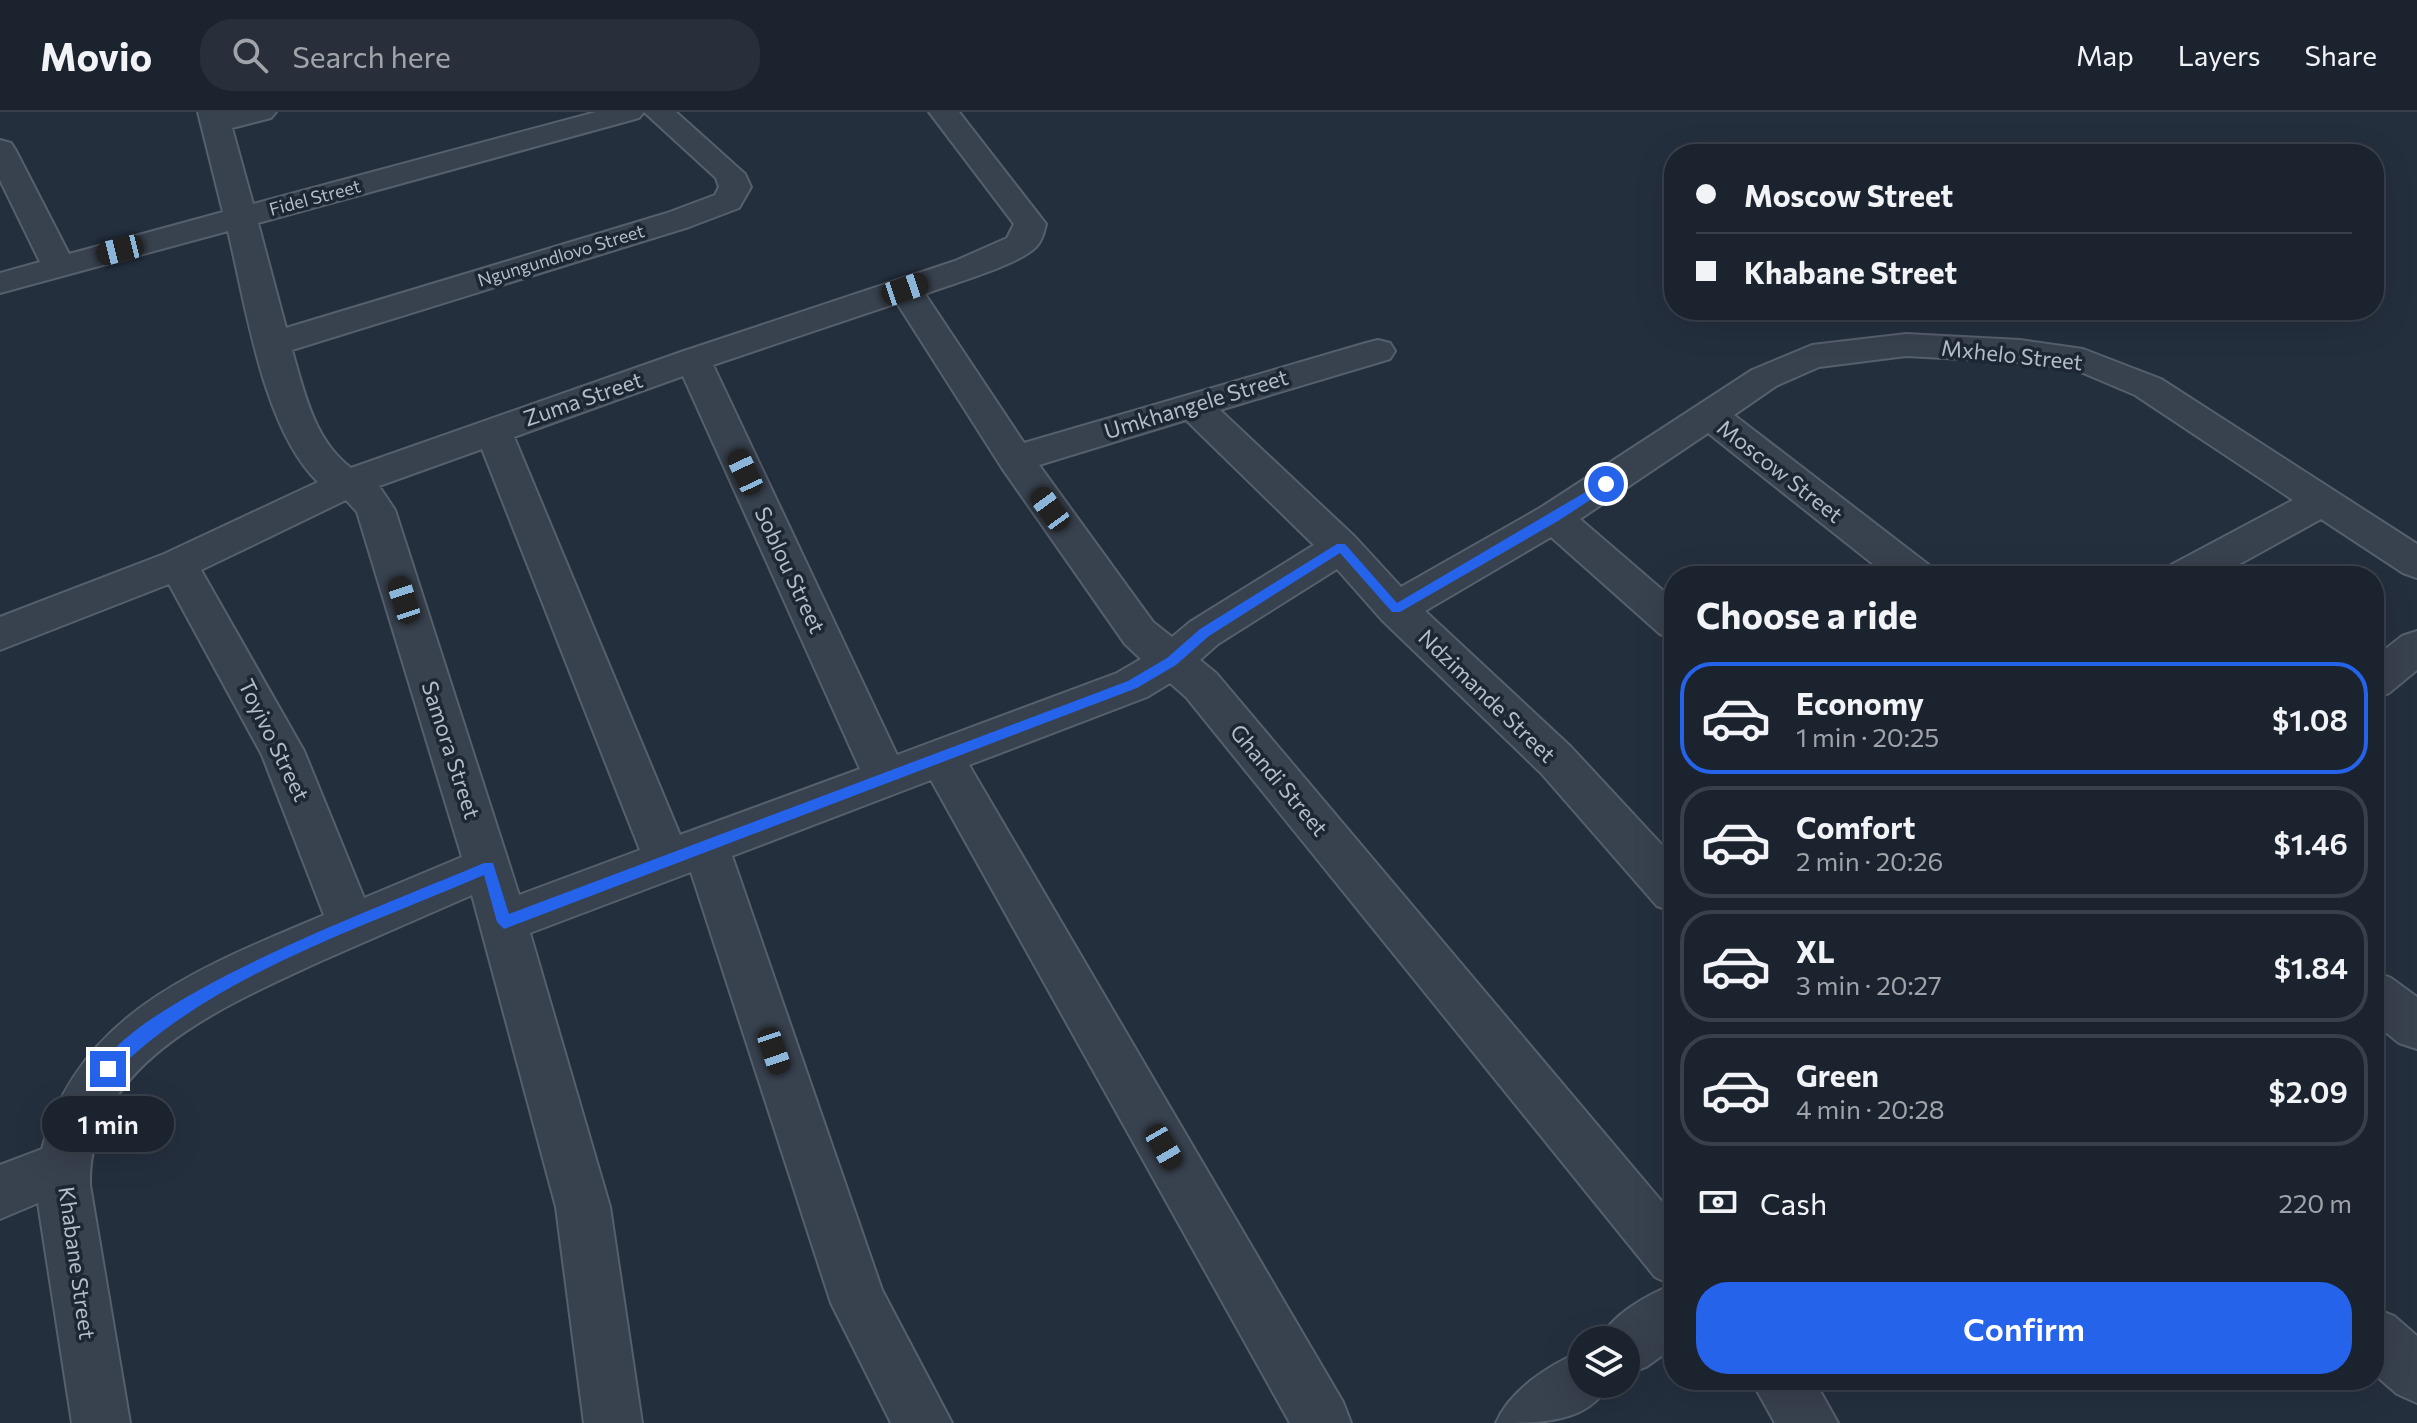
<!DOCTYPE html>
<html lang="en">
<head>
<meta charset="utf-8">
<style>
	body { margin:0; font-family:Commissioner,sans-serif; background:#282f3a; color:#f1f3f6; height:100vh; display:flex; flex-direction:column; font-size:30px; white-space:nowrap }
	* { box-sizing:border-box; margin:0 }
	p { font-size:26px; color:#a0a4aa }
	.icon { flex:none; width:44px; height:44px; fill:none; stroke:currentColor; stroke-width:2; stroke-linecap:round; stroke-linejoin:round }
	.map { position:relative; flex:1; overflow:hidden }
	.details { position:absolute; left:1664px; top:454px; width:720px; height:824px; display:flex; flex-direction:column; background:#1b232e; border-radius:32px; box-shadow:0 8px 32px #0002,0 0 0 2px #39404a }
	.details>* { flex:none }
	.banner { position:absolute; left:1664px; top:32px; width:720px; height:176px; border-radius:32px; box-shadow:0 8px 32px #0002,0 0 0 2px #39404a; display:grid; align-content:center; height:176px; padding:0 32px; background:#1b232e }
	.controls { position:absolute; left:1568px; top:1214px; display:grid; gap:16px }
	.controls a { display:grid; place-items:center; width:72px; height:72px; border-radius:50%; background:#1b232e; box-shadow:0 8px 32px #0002,0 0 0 2px #39404a; font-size:40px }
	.end { position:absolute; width:36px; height:36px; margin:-18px; border:10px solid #2563eb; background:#fff; box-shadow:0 0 0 4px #fff }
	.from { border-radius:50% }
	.bubble { position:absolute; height:56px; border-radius:28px; background:#1b232e; box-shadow:0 8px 32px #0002,0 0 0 2px #39404a; font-size:26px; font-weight:600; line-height:56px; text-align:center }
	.car { position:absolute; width:24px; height:48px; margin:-24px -12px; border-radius:10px; box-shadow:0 0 6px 2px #0007; background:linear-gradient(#222 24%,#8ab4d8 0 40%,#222 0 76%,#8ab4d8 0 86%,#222 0) }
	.banner b { display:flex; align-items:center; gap:28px; height:76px; font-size:30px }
	.banner b+b { border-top:2px solid #39404a }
	.banner i { width:20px; height:20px; background:#f1f3f6 }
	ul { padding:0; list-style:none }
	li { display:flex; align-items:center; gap:24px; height:112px; margin:0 16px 12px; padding:0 16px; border:4px solid #39404a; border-radius:32px }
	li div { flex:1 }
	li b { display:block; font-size:30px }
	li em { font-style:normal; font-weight:600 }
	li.current { border-color:#2563eb }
	li>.icon { width:72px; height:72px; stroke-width:1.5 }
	h2 { padding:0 32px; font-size:36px; line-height:96px }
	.pay { display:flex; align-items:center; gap:20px; height:88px; padding:0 32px; font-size:30px }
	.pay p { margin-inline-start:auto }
	.cta { display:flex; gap:16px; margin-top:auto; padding:16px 32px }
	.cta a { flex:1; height:92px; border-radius:32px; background:#2563eb; color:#fff; font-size:32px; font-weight:600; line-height:92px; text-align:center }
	header { display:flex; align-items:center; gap:48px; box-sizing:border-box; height:112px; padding:0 40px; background:#1b232e; border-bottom:2px solid #39404a }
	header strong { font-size:38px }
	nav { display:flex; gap:44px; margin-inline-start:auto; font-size:28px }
	.search { width:560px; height:72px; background:#282f3a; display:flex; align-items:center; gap:20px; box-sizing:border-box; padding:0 28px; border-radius:32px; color:#a0a4aa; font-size:30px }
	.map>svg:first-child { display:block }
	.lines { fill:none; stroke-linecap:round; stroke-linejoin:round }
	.minor-casing { stroke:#565f6c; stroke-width:4 }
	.minor { fill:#38414e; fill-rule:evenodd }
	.route { fill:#2563eb }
	.labels { text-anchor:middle; stroke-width:7; stroke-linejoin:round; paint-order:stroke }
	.far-street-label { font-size:18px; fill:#b4bcc9; stroke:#1d2633 }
	.street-label { font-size:22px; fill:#b4bcc9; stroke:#1d2633 }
</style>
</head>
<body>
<header>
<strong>Movio</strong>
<div class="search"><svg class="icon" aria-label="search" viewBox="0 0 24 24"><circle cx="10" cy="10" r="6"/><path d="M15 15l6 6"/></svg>Search here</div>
<nav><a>Map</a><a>Layers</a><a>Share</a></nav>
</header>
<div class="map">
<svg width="2417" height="1311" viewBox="0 0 2417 1311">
	<rect width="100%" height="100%" fill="#242f3e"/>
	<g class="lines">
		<defs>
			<path id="minor" d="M198,0h78l-5,6 -39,10 21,76 343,-92h80l69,62 6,13 -12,21 -50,19 -397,123c12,42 22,90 59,118l330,-116 274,-91 52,-23 7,-14 -85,-112h30l87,112c-2,8 -4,17 -10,23 -19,19 -85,37 -111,47l99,149 342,-100 12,-3 12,3 5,8 -5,8 -170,51 135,127 46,50 139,-79 212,-138 60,-25 94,-11 114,6 63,9 78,30 256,165v34l-14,-5 -82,-54 -103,57h-53l6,-11 122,-65 -158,-105 -59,-25 -56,-8 -114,-6 -87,11 -43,19 -42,29 195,150 6,11h-47l-180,-143 -128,86 94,81v39l-14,-5 -109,-97 -126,74 146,136 103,111v54l-17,-6 -116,-133 -159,-153 -45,-51 -119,75 -18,16 16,13 458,543v131l-28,20 -20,8v-35h-26c11,-25 47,-45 72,-55l-17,-8 -469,-580 -16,-14 -23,14 -178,68 374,637 8,21h-61l-359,-643 -199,76 150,434 70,133h-61l-60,-120 -140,-431 -161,61 80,274 32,216h-58l-28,-216 -84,-312c-50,22 -101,44 -151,66 -93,43 -234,101 -231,224l40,238h-58l-34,-220 -38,16v-54l42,-16c36,-138 163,-183 282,-234l-62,-160 -93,-171 -169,66v-33l164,-63 154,-72c-55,-53 -72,-177 -90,-251l-228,62v-20l40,-11 -40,-82v-40l11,3 4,6 54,105 154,-42zM644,0l72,66 3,9 -4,8 -48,18 -381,115 -28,-105 381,-105zM897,191l105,165 123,176 16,15 -24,14 -220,82 -184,-390zM683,264l177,393 -180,66 -166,-398zM1186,308l128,125 -124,77 -18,15 -19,-15 -114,-157zM482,337l158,401 -121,45 -124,-385 -16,-24zM346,388l11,12 105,345 -98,41 -60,-147 -103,-181z
				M2417,519v39l-28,23 -15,5v-40l28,-22z
				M2374,859l17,7 26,19v52l-18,-6 -25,-20z
				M2374,1196l20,8 23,20v67l-20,-9 -23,-20z
				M1582,1239v33h27c-21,39 -68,39 -113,39 14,-33 53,-58 86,-72z
				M1751,1268h63l24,43h-63z"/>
		</defs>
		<use href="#minor" class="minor-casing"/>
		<use href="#minor" class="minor"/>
	</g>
	<path class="route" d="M1606,368l6,4 -2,3 -52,34 -158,91h-8l-52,-59 -131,83 -33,29 -39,23 -633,241 -7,-7 -13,-47c-127,55 -272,100 -371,199l-5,2 -8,-7c35,-73 303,-171 384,-206h9l16,51 619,-233 39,-23 33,-29 137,-85h8l52,59z"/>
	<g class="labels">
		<g class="far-street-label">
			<text transform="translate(315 86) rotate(-15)" y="6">Fidel Street</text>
			<text transform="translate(561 144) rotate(-17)" y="6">Ngungundlovo Street</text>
		</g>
		<g class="street-label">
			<text transform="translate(2012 243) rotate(6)" y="8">Mxhelo Street</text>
			<text transform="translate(583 287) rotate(-19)" y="8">Zuma Street</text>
			<text transform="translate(1196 292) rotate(-17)" y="8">Umkhangele Street</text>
			<text transform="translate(1780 359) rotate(38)" y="8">Moscow Street</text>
			<text transform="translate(790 458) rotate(65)" y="8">Soblou Street</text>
			<text transform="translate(1487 584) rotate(44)" y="8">Ndzimande Street</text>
			<text transform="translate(274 628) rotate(64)" y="8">Toyivo Street</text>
			<text transform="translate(451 638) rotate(72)" y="8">Samora Street</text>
			<text transform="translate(1279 668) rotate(50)" y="8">Ghandi Street</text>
			<text transform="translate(77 1151) rotate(82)" y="8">Khabane Street</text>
		</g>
	</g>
</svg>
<div class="controls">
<a><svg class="icon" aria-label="layers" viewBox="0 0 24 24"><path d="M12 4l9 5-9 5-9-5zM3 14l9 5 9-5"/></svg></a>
</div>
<i class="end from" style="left:1606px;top:372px"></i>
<i class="end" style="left:108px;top:957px"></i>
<div class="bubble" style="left:42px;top:984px;width:132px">1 min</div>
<i class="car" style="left:120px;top:138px;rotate:256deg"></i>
<i class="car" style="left:905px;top:177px;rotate:71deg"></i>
<i class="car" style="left:745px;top:360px;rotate:335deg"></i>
<i class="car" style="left:1050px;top:397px;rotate:324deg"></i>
<i class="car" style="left:404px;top:488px;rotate:342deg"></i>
<i class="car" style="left:774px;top:939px;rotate:161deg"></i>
<i class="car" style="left:1164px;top:1035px;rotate:150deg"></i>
<div class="banner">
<b><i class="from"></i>Moscow Street</b>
<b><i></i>Khabane Street</b>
</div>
<section class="details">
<h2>Choose a ride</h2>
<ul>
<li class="current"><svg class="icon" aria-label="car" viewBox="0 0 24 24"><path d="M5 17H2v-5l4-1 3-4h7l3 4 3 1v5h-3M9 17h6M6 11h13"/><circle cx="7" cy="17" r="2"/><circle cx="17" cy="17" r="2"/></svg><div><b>Economy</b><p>1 min · 20:25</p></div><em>$1.08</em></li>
<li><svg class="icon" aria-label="car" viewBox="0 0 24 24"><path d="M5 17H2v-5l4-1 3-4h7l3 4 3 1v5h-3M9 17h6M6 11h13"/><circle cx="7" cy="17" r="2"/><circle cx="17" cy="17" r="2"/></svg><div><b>Comfort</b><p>2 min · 20:26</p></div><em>$1.46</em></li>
<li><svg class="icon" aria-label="car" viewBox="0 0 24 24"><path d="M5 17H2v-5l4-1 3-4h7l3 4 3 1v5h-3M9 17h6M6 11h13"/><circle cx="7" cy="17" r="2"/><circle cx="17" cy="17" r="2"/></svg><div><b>XL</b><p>3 min · 20:27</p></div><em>$1.84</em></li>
<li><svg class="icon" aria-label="car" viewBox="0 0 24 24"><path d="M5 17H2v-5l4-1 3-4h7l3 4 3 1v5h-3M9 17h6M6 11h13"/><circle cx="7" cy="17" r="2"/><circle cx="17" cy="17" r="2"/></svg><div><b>Green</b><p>4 min · 20:28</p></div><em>$2.09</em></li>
</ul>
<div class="pay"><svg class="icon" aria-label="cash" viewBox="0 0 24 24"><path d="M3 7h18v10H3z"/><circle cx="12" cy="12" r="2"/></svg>Cash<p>220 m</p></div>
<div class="cta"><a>Confirm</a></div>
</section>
</div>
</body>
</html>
